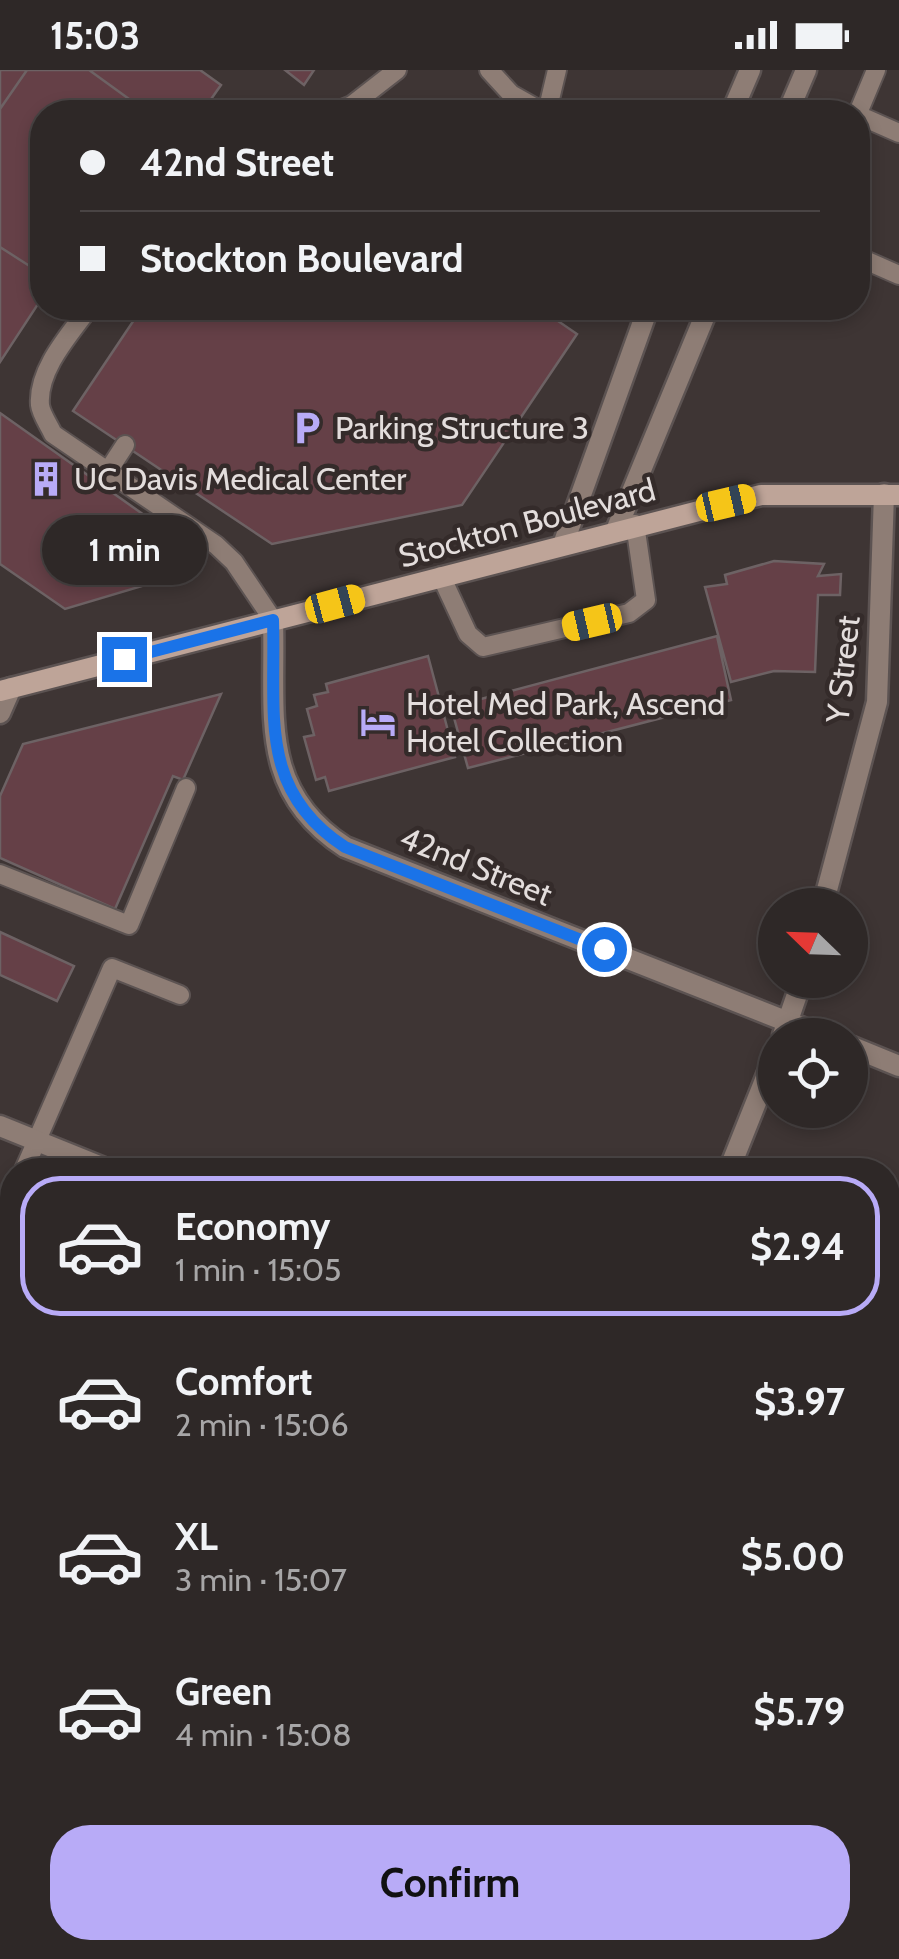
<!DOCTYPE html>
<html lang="en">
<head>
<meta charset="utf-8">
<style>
	body { margin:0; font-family:Cabin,sans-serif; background:#36302f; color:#f1f3f6; height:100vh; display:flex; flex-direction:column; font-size:38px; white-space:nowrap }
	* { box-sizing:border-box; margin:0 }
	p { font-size:32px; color:#a7a6a7 }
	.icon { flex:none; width:55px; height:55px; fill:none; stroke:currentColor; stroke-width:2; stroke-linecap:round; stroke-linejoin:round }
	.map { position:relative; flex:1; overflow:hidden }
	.panel { position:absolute; left:0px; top:1088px; width:900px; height:802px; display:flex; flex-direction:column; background:#2e2827; border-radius:40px 40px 0 0; box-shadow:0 5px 15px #0003,0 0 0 2px #494444 }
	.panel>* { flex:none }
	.hud { position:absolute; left:30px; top:30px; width:840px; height:220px; border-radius:40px; box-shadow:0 5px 15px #0003,0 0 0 2px #494444; display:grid; align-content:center; height:220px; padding:0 50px; background:#2e2827 }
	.needle { width:65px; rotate:293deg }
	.tools { position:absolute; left:758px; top:818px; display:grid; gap:20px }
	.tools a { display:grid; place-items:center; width:110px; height:110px; border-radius:50%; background:#2e2827; box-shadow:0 5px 15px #0003,0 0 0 2px #494444; font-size:50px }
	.end { position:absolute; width:45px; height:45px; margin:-22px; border:12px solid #1a73e8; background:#fff; box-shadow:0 0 0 5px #fff }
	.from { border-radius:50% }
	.bubble { position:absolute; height:70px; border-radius:35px; background:#2e2827; box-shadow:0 5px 15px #0003,0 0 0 2px #494444; font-size:32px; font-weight:700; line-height:70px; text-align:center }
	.car { position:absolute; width:30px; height:60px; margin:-30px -15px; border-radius:12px; box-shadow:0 0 8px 2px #0007; background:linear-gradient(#f5c518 24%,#345 0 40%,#f5c518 0 76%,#345 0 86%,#f5c518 0) }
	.hud b { display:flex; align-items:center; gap:35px; height:95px; font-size:38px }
	.hud b+b { border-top:2px solid #494444 }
	.hud i { width:25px; height:25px; background:#f1f3f6 }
	ul { padding:18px 0 0; list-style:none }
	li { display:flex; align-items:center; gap:30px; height:140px; margin:0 20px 15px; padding:0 30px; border:5px solid transparent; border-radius:40px }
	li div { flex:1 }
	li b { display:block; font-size:38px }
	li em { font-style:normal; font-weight:700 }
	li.active { border-color:#b8abf7 }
	li>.icon { width:90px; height:90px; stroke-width:1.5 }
	.button { display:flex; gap:20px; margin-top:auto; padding:20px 50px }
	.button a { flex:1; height:115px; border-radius:40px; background:#b8abf7; color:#111; font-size:40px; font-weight:700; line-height:115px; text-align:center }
	.status { display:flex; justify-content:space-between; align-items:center; height:70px; padding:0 50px; background:#2e2827; direction:ltr }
	.status svg { height:28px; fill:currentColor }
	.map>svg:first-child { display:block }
	.building { fill:#654047; stroke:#6d6264; stroke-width:2.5 }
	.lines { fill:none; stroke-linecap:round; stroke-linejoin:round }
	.lane-casing { stroke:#5c5352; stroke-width:22 }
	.street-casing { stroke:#5c5352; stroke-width:25 }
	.secondary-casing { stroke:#5c5352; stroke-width:25 }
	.lane { stroke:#8e7d75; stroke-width:18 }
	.street { stroke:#8e7d75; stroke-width:20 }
	.secondary { stroke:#bea498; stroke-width:20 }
	.route { stroke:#1a73e8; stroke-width:12 }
	.labels { text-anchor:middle; stroke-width:9; stroke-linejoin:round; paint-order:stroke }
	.poi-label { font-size:32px; fill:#e3dddc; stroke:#342b2a; text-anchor:start }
	.street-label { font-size:32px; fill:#e3dddc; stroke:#342b2a }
</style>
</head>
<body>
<div class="status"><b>15:03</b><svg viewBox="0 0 49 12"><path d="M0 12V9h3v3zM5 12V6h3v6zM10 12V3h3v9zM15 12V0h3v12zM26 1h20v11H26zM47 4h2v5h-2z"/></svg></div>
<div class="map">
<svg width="899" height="1889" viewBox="0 0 899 1889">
	<rect width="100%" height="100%" fill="#3e3534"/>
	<path class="building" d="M0,0h200l21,15 -19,27h-160v186l-42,64z
		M27,0h62l58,42h-105v162l-42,-27v-138z
		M285,0h29l-10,15z
		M142,238h420l-7,11 22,15 -115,171 -190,39 -199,-133z
		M0,343l185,131 -26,37 -94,28 -65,-45z
		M774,491l50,3 -6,12 23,-2 -1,21h-22l-3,77 -41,-1 -43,11 -26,-95 22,-3 -2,-9z
		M717,566l14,64 -263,68 -17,-61z
		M428,586l27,101 -126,34 -4,-14 -9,3 -12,-43 10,-2 -7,-26 10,-3 -3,-11 14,-3 -2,-8z
		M221,624l-38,86 -10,-4 -58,133 -115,-51v-62l23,-52z
		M0,862l74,34 -17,35 -57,-26z"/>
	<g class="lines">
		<defs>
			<path id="lane" d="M489,0l22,24 32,18
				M335,42l17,-7 45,-35
				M547,42l10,-42
				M858,43l18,-43
				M858,45l41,18
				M858,187l41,18
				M89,238c-19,26 -52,62 -49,97 1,9 9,20 13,29l163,111 18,17 39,58
				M108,401l17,-26
				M441,506l27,58 15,13 146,-34 17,-13 -11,-76
				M0,804l129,51 57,-137
				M24,1100l88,-202 68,27
				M0,1156l12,-29
				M0,1269l12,5
				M888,1636l11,4
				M0,1881l9,8"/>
			<path id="street" d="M732,42l18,-42
				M788,42l18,-42
				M617,458l91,-220
				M564,472l84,-234
				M273,550c3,93 -16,170 72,227l476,188
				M0,643l11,-25
				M823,835l54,-203 7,-208
				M783,965l19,-55
				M850,976l49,20
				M0,1056l109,44
				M729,1100l46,-115
				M0,1366l12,17
				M888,1415l11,4
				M888,1839l11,4
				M430,1878l18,11
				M316,1889l10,-11"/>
			<path id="secondary" d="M0,621l761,-196h138"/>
		</defs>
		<use href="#lane" class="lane-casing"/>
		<use href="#street" class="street-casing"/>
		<use href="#secondary" class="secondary-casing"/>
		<use href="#lane" class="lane"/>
		<use href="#street" class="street"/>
		<use href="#secondary" class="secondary"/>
	</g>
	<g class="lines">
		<path class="route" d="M124,589l149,-39c3,92 -16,170 72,227l259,102"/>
	</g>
	<defs>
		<symbol id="parking-bare" viewBox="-9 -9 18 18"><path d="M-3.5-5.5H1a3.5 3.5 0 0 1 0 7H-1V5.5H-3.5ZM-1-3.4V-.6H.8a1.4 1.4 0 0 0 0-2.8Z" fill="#b8abf7" stroke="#342b2a" stroke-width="2.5" paint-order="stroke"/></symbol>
		<symbol id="building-bare" viewBox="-9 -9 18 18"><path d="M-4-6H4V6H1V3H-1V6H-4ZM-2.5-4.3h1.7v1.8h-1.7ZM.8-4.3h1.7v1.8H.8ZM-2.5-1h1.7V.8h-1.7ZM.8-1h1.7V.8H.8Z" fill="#b8abf7" stroke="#342b2a" stroke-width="2.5" paint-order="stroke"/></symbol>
		<symbol id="hotel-bare" viewBox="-9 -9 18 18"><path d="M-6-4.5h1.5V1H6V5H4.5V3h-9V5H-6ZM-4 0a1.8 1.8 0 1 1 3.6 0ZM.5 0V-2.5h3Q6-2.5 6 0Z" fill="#b8abf7" stroke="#342b2a" stroke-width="2.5" paint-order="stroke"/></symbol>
	</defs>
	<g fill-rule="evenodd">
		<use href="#parking-bare" x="282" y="333" width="50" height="50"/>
		<use href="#building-bare" x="21" y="384" width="50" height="50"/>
		<use href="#hotel-bare" x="353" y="627" width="50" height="50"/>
	</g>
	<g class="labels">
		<g class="poi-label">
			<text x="335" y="369">Parking Structure 3</text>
			<text x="74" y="420">UC Davis Medical Center</text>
			<text x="406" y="645">Hotel Med Park, Ascend<tspan x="406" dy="37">Hotel Collection</tspan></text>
		</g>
		<g class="street-label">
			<text transform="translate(527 453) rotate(-15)" y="11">Stockton Boulevard</text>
			<text transform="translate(843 599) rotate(-84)" y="11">Y Street</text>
			<text transform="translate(476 796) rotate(22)" y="11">42nd Street</text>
		</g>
	</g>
</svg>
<div class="tools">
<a><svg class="needle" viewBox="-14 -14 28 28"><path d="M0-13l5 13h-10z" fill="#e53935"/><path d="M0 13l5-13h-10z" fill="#a7a6a7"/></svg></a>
<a><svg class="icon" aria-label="locate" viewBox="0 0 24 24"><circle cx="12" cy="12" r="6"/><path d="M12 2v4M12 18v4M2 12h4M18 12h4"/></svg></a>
</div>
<i class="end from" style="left:604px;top:879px"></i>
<i class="end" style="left:124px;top:589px"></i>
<div class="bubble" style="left:42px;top:445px;width:165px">1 min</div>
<i class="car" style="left:726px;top:433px;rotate:77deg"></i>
<i class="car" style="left:335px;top:534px;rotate:75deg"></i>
<i class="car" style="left:592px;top:552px;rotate:257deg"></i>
<div class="hud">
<b><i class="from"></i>42nd Street</b>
<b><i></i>Stockton Boulevard</b>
</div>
<section class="panel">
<ul>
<li class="active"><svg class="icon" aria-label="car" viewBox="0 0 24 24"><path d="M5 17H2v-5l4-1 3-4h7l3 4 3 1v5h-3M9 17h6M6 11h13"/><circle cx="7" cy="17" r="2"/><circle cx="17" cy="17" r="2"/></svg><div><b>Economy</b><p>1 min · 15:05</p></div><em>$2.94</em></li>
<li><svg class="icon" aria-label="car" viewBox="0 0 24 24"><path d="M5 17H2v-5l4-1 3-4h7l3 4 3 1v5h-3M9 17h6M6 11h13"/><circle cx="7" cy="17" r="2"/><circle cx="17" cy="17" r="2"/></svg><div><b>Comfort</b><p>2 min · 15:06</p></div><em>$3.97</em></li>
<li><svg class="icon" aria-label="car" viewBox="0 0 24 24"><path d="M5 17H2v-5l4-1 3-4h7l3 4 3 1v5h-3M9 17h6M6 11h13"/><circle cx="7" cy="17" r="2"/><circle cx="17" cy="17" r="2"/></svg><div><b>XL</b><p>3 min · 15:07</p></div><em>$5.00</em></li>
<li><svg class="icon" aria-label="car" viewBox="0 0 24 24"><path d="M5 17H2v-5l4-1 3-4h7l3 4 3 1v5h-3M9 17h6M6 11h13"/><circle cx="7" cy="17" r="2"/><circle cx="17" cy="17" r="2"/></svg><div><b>Green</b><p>4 min · 15:08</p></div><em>$5.79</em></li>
</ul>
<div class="button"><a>Confirm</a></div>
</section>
</div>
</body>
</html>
